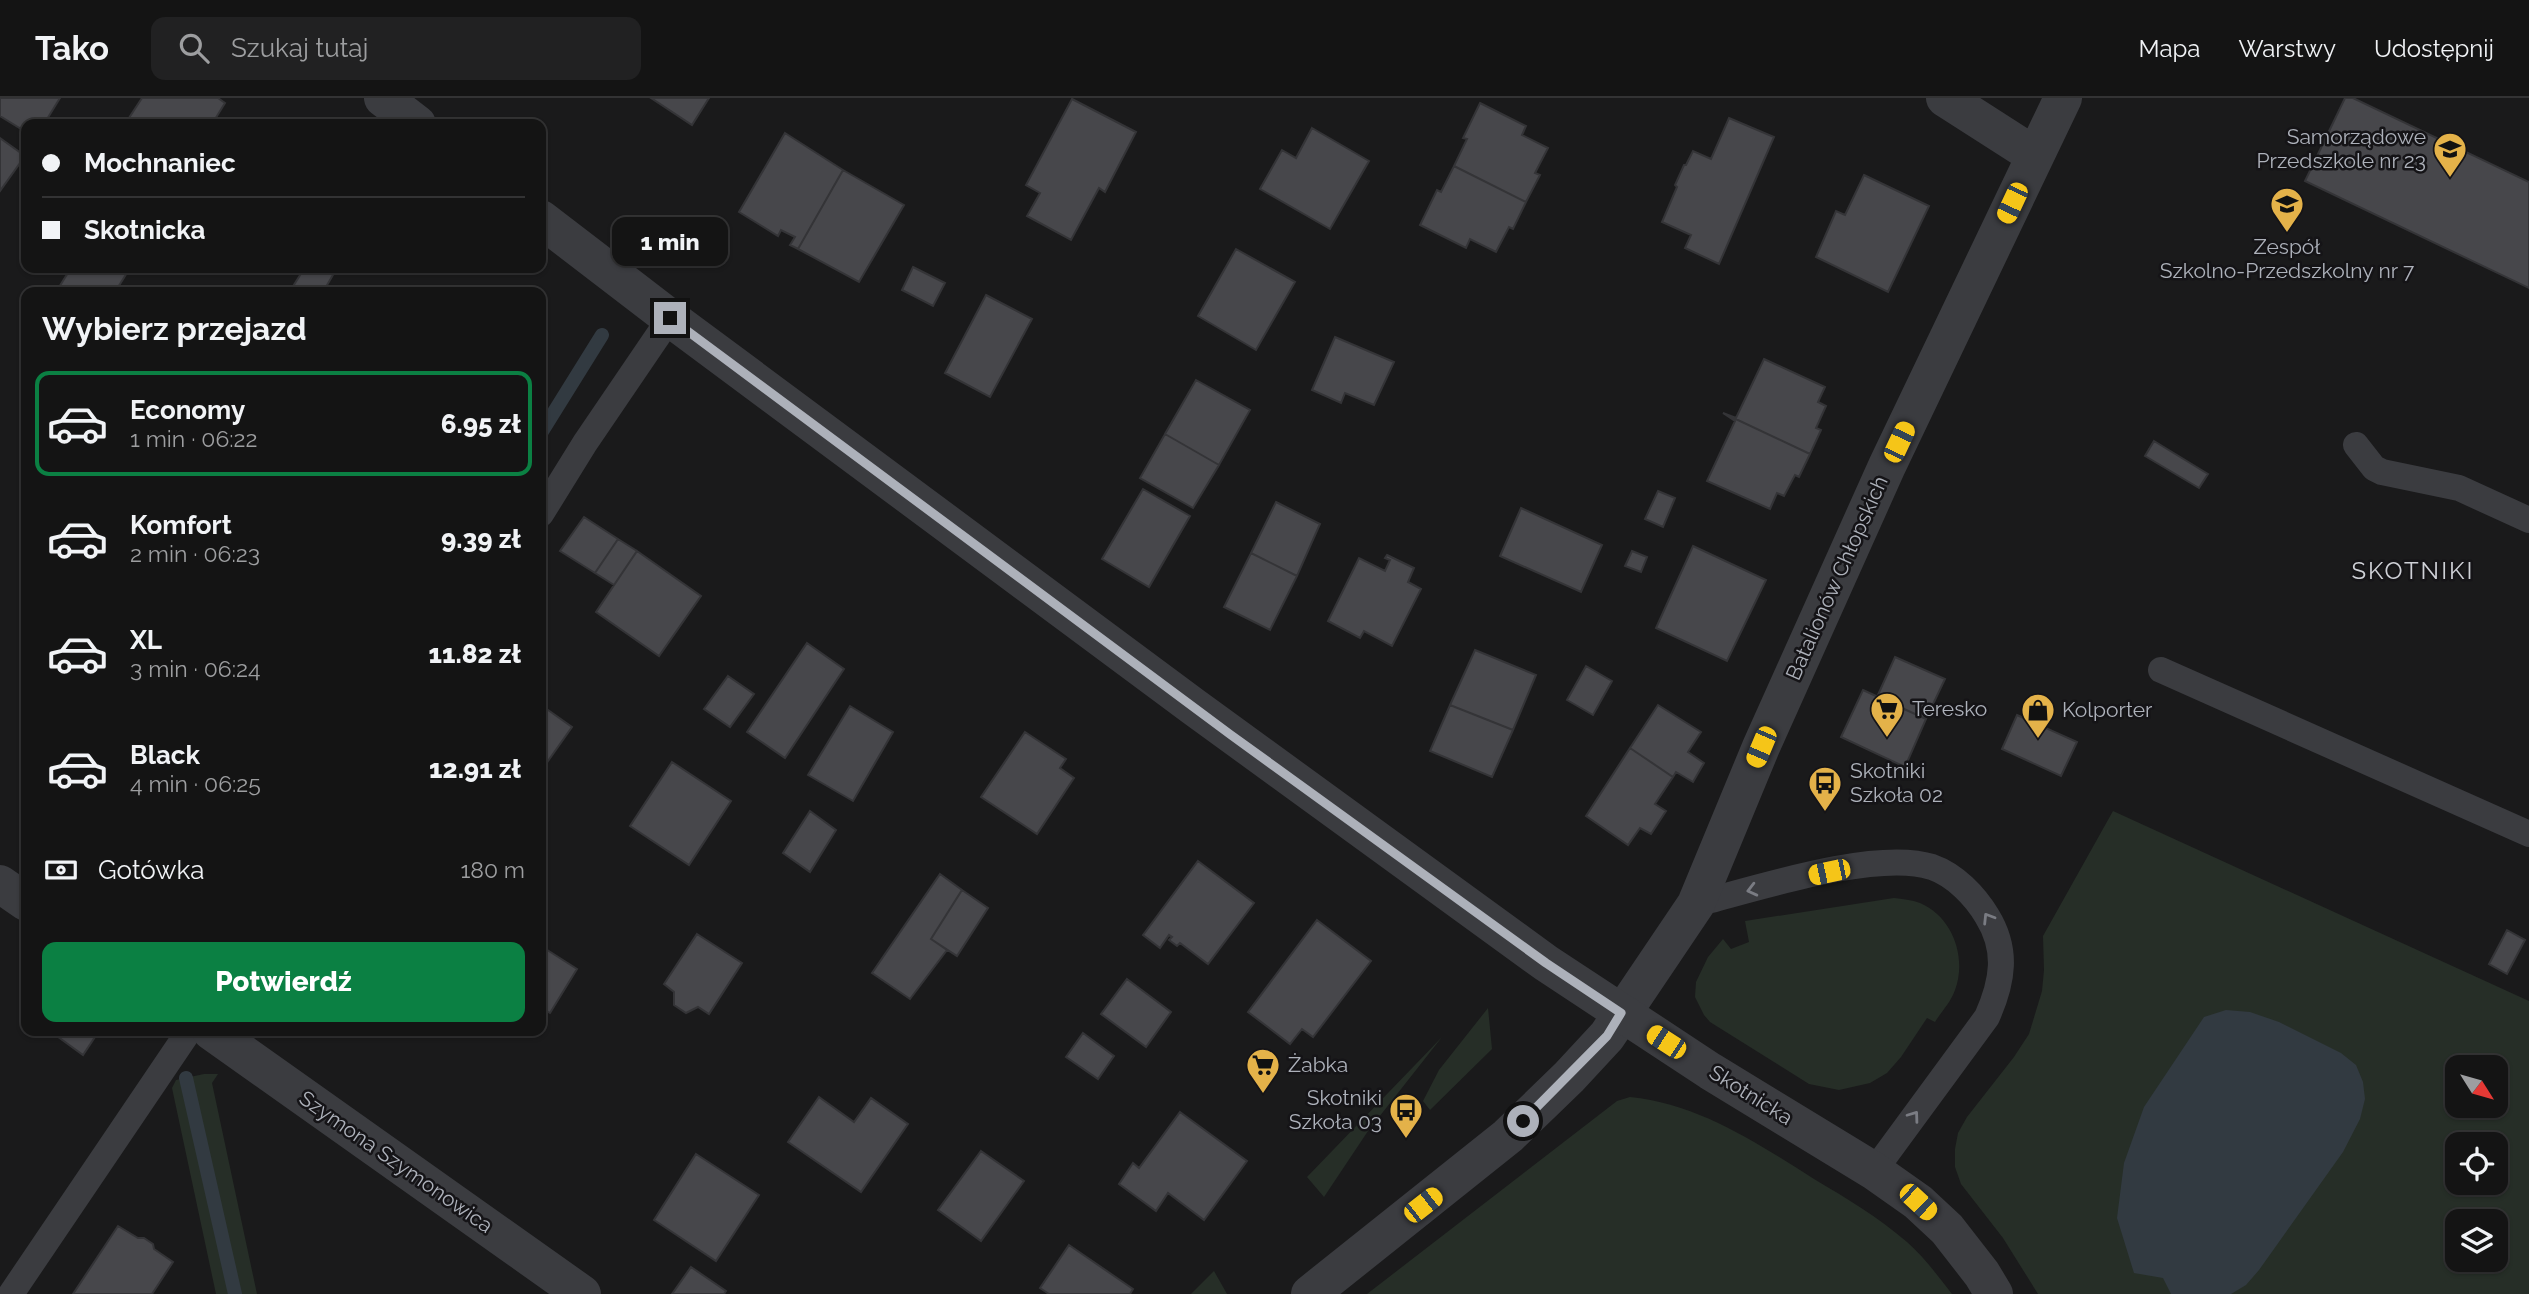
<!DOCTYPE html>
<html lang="pl">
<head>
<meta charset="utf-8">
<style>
	body { margin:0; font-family:Raleway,sans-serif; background:#212122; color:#f1f3f6; height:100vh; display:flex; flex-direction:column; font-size:26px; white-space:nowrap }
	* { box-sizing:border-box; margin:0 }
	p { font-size:23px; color:#9d9ea0 }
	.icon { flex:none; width:38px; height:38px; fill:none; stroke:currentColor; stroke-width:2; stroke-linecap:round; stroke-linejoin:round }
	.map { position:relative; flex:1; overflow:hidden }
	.sheet { position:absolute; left:21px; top:189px; width:525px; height:749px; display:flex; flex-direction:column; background:#141414; border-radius:14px; box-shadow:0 2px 5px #0004,0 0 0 2px #333334 }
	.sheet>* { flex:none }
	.top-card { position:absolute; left:21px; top:21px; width:525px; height:154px; border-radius:14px; box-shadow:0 2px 5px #0004,0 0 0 2px #333334; display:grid; align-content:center; height:154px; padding:0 21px; background:#141414 }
	.needle { width:46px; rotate:127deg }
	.controls { position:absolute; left:2445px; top:957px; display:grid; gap:14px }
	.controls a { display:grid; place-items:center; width:63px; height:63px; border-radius:14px; background:#141414; box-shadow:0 2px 5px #0004,0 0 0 2px #333334; font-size:35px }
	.end { position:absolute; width:32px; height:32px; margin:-16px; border:9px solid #adb1ba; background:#111; box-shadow:0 0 0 4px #111 }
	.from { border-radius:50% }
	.bubble { position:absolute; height:49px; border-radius:14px; background:#141414; box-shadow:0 2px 5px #0004,0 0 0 2px #333334; font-size:23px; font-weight:800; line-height:49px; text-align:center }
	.car { position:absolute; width:21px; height:42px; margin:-21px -10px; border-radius:9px; box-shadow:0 0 5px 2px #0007; background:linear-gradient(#f5c518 24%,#345 0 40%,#f5c518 0 76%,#345 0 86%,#f5c518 0) }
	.top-card b { display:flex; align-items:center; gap:24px; height:66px; font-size:26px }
	.top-card b+b { border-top:2px solid #333334 }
	.top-card i { width:18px; height:18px; background:#f1f3f6 }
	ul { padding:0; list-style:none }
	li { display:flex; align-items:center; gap:21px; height:105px; margin:0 14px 10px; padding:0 7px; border:4px solid transparent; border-radius:14px }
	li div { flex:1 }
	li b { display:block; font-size:26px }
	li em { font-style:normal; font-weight:800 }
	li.active { border-color:#0b8043 }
	li>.icon { width:63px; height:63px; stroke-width:1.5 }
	h2 { padding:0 21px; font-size:32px; line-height:84px }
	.pay { display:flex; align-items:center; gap:18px; height:77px; padding:0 21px; font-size:26px }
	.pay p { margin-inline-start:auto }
	.button { display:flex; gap:14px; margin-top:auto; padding:14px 21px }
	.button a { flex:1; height:80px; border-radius:14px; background:#0b8043; color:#fff; font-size:28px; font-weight:800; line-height:80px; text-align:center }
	header { display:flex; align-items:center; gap:42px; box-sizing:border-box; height:98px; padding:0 35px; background:#141414; border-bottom:2px solid #333334 }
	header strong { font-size:33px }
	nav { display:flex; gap:38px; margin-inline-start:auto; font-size:24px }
	.search { width:490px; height:63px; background:#212122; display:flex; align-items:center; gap:18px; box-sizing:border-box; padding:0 24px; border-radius:14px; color:#9d9ea0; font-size:26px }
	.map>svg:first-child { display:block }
	.green { fill:#262e27; fill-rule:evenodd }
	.water { fill:#323a41 }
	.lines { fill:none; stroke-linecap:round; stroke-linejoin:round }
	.stream { stroke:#323a41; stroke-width:14 }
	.building { fill:#47474b; stroke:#343437; stroke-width:2 }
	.service { stroke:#3b3c40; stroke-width:26 }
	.minor { stroke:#3b3c40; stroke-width:38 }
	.tertiary { stroke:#3b3c40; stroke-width:38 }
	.oneway { stroke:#7a7c83 }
	.route { stroke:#adb1ba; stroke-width:9 }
	.labels { text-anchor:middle; stroke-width:5; stroke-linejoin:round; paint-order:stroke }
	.poi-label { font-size:21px; fill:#adb1ba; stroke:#151417; text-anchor:start }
	.street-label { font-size:21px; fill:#adb1ba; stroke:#151417 }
	.quarter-label { font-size:24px; letter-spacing:2px; fill:#ced0d6; stroke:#151417 }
</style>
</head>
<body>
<header>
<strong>Tako</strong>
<div class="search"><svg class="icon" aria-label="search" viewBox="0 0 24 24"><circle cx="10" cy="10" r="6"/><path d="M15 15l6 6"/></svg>Szukaj tutaj</div>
<nav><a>Mapa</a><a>Warstwy</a><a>Udostępnij</a></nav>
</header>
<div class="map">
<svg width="2529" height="1196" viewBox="0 0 2529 1196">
	<rect width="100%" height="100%" fill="#1a1a1b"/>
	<path class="green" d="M2113,713l416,190v293h-491l-35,-56 -42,-54 -6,-17v-18l3,-16 9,-16 47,-60 15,-23 13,-43 2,-21 -1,-34zM2457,970h39v38h-39zM2457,1046h39v39h-39zM2457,1124h39v38h-39z
		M1894,800c8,1 18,2 26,5 33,14 47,55 35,87 -4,12 -14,22 -20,32l-8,-4 -26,39 -14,16 -17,10 -31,7 -30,-6 -99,-62 -6,-7 -9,-18 1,-15 12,-25 15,-18 8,10 18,-7 -4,-21z
		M1488,910l4,41 -62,61 -7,-9 16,-31z
		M1442,939l-74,94 -44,66 -17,-20z
		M204,976h14l-6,9 45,211h-41l-44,-206 4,-8z
		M1630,999c69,7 127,46 184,82 32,19 64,38 93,63 17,15 31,34 45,52h-585l250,-193z
		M1214,1173l13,23h-36z"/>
	<path class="water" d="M2226,912l24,2 29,10 62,31 15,12 7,17 2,17 -5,20 -17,33 -84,118 -13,15 -15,9h-60l-8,-16 -29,-5 -17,-55 7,-55 20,-56 60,-90z"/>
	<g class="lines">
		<path class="stream" d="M541,335l61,-98
			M186,980l49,216"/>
	</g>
	<path class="building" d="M0,0h60l-16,26h-18v8l-26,-16z
		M142,0h76l7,5 -13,21h-87z
		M651,0h58l-17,27z
		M2345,0h8l176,84v106l-224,-107z
		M1072,1l64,33 -31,60 -6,-4 -28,52 -44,-24 13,-23 -14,-8z
		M1480,5l46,23 -4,9 26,13 -13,25 5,2 -14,27 -72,-36 13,-27 -4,-1z
		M1729,20l45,19 -55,127 -34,-16 6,-13 -29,-13 15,-35 -2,-2 9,-20h2l7,-14 18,8z
		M1312,30l57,33 -39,68 -70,-40 22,-39 14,8z
		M785,35l58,37 -45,79 -8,-4 5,-8 -14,-7 -3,6 -39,-24z
		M0,40l25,18 -25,35z
		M1454,68l72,36 -13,27 -4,-2 -13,25 -26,-13 -4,9 -46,-23 17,-35 4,2z
		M843,72l61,35 -45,77 -61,-33z
		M1864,77l65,31 -41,86 -72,-35 20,-46 9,4z
		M1236,151l59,33 -39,68 -58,-34z
		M913,169l32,16 -12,23 -31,-16z
		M71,170h59l-15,24h-59z
		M294,170h43l-14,24h-25l-6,-4 10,-16z
		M986,197l46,24 -42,78 -45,-24z
		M1335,239l59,25 -20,43 -29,-12 -4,10 -29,-13z
		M1764,261l61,28 -7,15 8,4 -10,22 5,2 -11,24 -87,-41 13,5z
		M1196,282l54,30 -31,55 -54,-31z
		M1723,315l87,41 -11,23 -4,-2 -11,21 -7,-3 -7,16 -63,-28 28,-60z
		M1165,336l54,31 -26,43 -53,-30z
		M2154,343l54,33 -9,14 -54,-32z
		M1143,391l47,27 -41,71 -47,-28z
		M1658,393l17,7 -12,29 -18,-8z
		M1276,404l44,22 -23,52 -46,-23z
		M1521,410l81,37 -21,47 -81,-36z
		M584,419l34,22 -23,34 -35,-22z
		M618,441l19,12 -23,34 -19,-12z
		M1693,448l73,34 -39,81 -71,-33z
		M637,453l64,45 -42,60 -63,-44z
		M1632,453l15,6 -6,15 -16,-6z
		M1251,455l46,23 -27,54 -46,-23z
		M1387,457l27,13 -6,14 13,7 -29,57 -28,-15 -4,7 -32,-17 31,-63 26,13 5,-11 -5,-2z
		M807,545l37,26 -59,89 -38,-26z
		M1475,552l61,25 -23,55 -63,-25z
		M1895,559l50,22 -19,40 -49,-22z
		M1586,568l26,15 -19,34 -26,-15z
		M728,578l26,18 -24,33 -26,-18z
		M1863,592l63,29 -21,48 -64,-30z
		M541,607l31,22 -31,44z
		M1450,607l63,25 -21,47 -62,-26z
		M1658,607l43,27 -13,20 16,11 -11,19 -17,-10 -3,5 -43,-29z
		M850,608l43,26 -40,69 -45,-26z
		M2017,617l60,27 -16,34 -59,-27z
		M1025,634l41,27 -6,9 14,10 -37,56 -56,-37z
		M1630,650l43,29 -18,27 11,7 -15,23 -11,-6 -12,17 -42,-29z
		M672,664l59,39 -42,64 -59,-39z
		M810,713l26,19 -26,42 -27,-19z
		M1198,763l56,42 -46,61 -28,-21 -3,3 -8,-6 3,-3 -3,-2 -9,13 -17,-13z
		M940,776l22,16 -31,49 16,11 -37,49 -38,-26z
		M962,792l26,18 -31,48 -26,-17z
		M1317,822l54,41 -58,76 -11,-8 -12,15 -42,-32z
		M2507,832l18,10 -18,34 -18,-10z
		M697,836l45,29 -33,51 -11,-7 -12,6 -12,-8v-13l-10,-8z
		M541,848l36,23 -27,44 -9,-5z
		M1127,881l44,33 -25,35 -45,-33z
		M50,933h49l-16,24z
		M1083,935l31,23 -16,23 -32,-22z
		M819,999l35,25 17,-24 37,26 -47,68 -73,-50z
		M1180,1014l67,49 -43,59 -36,-27 -12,18 -37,-27 14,-21 6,5z
		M981,1053l43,30 -43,60 -43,-31z
		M696,1056l63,41 -43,66 -62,-41z
		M118,1128l20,12h6l9,6 1,5 19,13 -21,32h-79z
		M1069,1147l64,44 -3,5h-81l-9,-6z
		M691,1169l35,24 -2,3h-52z"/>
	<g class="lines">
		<path class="service" d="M2356,347l18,23 8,4 77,16 70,32
			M541,416l44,-71 85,-125
			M2161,572l368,164
			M1696,806c59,-15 180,-55 236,-37 23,8 43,29 55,49 21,34 16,65 0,101l-113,154
			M11,1196l178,-263"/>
		<path class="minor" d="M1945,0l89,57
			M0,786l26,18
			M211,933l371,263
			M1310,1196l198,-158 61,-59 38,-41 89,-132 65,-157 126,-281 176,-368"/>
		<path class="tertiary" d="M383,0l34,26
			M541,121l129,99 524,389 352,256 164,108 164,100 44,31 29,27 35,45 12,20"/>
	</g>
	<defs><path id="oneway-chevron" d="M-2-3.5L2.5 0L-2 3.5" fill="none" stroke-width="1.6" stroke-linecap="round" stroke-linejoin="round" transform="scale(1.75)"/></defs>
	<g class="oneway">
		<use href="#oneway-chevron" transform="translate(1752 792) rotate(166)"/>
		<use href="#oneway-chevron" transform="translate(1988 820) rotate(-122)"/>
		<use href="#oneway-chevron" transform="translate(1914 1018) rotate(-54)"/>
	</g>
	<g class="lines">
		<path class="route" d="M670,220l561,417 315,228 75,50 -14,23 -84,85"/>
	</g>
	<defs>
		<symbol id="school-pin" viewBox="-11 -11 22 30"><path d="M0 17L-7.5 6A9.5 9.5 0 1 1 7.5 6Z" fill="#e4b249" stroke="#151417"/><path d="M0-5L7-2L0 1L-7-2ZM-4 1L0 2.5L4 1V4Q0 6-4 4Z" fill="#111"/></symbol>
		<symbol id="supermarket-pin" viewBox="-11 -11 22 30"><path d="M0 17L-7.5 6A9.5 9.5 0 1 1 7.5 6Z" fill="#e4b249" stroke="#151417"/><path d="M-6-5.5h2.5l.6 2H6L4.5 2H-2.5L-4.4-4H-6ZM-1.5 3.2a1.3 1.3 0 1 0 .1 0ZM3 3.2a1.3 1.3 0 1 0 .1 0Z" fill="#111"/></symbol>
		<symbol id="shop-pin" viewBox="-11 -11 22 30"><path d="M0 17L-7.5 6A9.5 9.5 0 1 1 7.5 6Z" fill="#e4b249" stroke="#151417"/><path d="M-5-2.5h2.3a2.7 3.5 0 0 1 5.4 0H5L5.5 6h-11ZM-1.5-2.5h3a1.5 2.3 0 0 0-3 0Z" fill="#111"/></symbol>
		<symbol id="bus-pin" viewBox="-11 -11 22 30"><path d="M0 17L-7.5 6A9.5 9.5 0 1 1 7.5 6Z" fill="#e4b249" stroke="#151417"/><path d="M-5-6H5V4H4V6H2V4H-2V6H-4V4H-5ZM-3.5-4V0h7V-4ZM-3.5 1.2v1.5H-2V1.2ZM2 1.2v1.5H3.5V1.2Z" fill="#111"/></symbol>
	</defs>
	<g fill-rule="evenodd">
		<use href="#school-pin" x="2431" y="32" width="38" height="52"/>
		<use href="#school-pin" x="2268" y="87" width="38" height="52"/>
		<use href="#supermarket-pin" x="1868" y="592" width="38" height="52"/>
		<use href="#shop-pin" x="2019" y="593" width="38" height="52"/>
		<use href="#bus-pin" x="1806" y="666" width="38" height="52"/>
		<use href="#supermarket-pin" x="1244" y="948" width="38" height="52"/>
		<use href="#bus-pin" x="1387" y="993" width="38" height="52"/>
	</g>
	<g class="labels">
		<g class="poi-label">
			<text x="2426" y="46" text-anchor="end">Samorządowe<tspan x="2426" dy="24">Przedszkole nr 23</tspan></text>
			<text x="2287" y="156" text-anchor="middle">Zespół<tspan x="2287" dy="24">Szkolno-Przedszkolny nr 7</tspan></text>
			<text x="1912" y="618">Teresko</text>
			<text x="2062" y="619">Kolporter</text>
			<text x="1850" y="680">Skotniki<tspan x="1850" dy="24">Szkoła 02</tspan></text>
			<text x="1288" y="974">Żabka</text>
			<text x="1382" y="1007" text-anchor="end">Skotniki<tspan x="1382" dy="24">Szkoła 03</tspan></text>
		</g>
		<g class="street-label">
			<text transform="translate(1837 480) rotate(-66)" y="7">Batalionów Chłopskich</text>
			<text transform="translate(1751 997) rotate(32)" y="7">Skotnicka</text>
			<text transform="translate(396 1064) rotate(35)" y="7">Szymona Szymonowica</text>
		</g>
		<g class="quarter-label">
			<text x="2413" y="481">SKOTNIKI</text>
		</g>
	</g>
</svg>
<div class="controls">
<a><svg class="needle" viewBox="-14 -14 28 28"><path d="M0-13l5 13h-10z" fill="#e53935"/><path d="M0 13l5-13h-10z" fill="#9d9ea0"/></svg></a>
<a><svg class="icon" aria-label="locate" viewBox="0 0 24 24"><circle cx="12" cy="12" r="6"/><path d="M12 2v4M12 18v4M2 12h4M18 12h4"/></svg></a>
<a><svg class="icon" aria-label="layers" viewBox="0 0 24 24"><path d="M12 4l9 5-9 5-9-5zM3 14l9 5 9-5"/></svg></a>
</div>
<i class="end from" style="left:1523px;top:1023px"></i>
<i class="end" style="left:670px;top:220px"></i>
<div class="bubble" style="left:612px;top:119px;width:116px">1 min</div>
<i class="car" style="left:2012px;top:105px;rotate:205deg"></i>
<i class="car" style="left:1899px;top:344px;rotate:25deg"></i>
<i class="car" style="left:1761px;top:649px;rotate:203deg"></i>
<i class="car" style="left:1829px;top:774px;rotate:258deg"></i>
<i class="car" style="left:1666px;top:944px;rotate:303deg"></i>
<i class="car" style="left:1918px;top:1104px;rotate:133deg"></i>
<i class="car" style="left:1423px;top:1107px;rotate:52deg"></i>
<div class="top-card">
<b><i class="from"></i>Mochnaniec</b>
<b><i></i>Skotnicka</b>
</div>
<section class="sheet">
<h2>Wybierz przejazd</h2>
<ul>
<li class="active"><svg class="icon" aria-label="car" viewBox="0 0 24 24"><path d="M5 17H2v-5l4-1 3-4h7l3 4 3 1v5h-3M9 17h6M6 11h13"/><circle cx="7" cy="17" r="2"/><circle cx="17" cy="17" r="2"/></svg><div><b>Economy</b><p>1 min · 06:22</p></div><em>6.95 zł</em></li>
<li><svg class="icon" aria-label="car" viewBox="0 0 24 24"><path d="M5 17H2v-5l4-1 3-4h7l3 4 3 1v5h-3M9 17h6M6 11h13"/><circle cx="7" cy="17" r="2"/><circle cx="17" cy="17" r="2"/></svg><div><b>Komfort</b><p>2 min · 06:23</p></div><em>9.39 zł</em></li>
<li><svg class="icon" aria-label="car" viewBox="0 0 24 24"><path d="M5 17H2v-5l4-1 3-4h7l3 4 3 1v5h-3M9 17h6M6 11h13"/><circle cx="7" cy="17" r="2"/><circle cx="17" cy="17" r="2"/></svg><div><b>XL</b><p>3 min · 06:24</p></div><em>11.82 zł</em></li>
<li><svg class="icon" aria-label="car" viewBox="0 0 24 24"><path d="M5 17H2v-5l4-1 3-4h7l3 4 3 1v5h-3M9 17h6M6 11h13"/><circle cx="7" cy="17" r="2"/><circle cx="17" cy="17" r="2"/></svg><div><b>Black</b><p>4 min · 06:25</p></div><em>12.91 zł</em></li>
</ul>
<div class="pay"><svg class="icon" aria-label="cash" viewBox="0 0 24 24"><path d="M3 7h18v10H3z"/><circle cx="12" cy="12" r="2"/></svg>Gotówka<p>180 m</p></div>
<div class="button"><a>Potwierdź</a></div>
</section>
</div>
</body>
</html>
